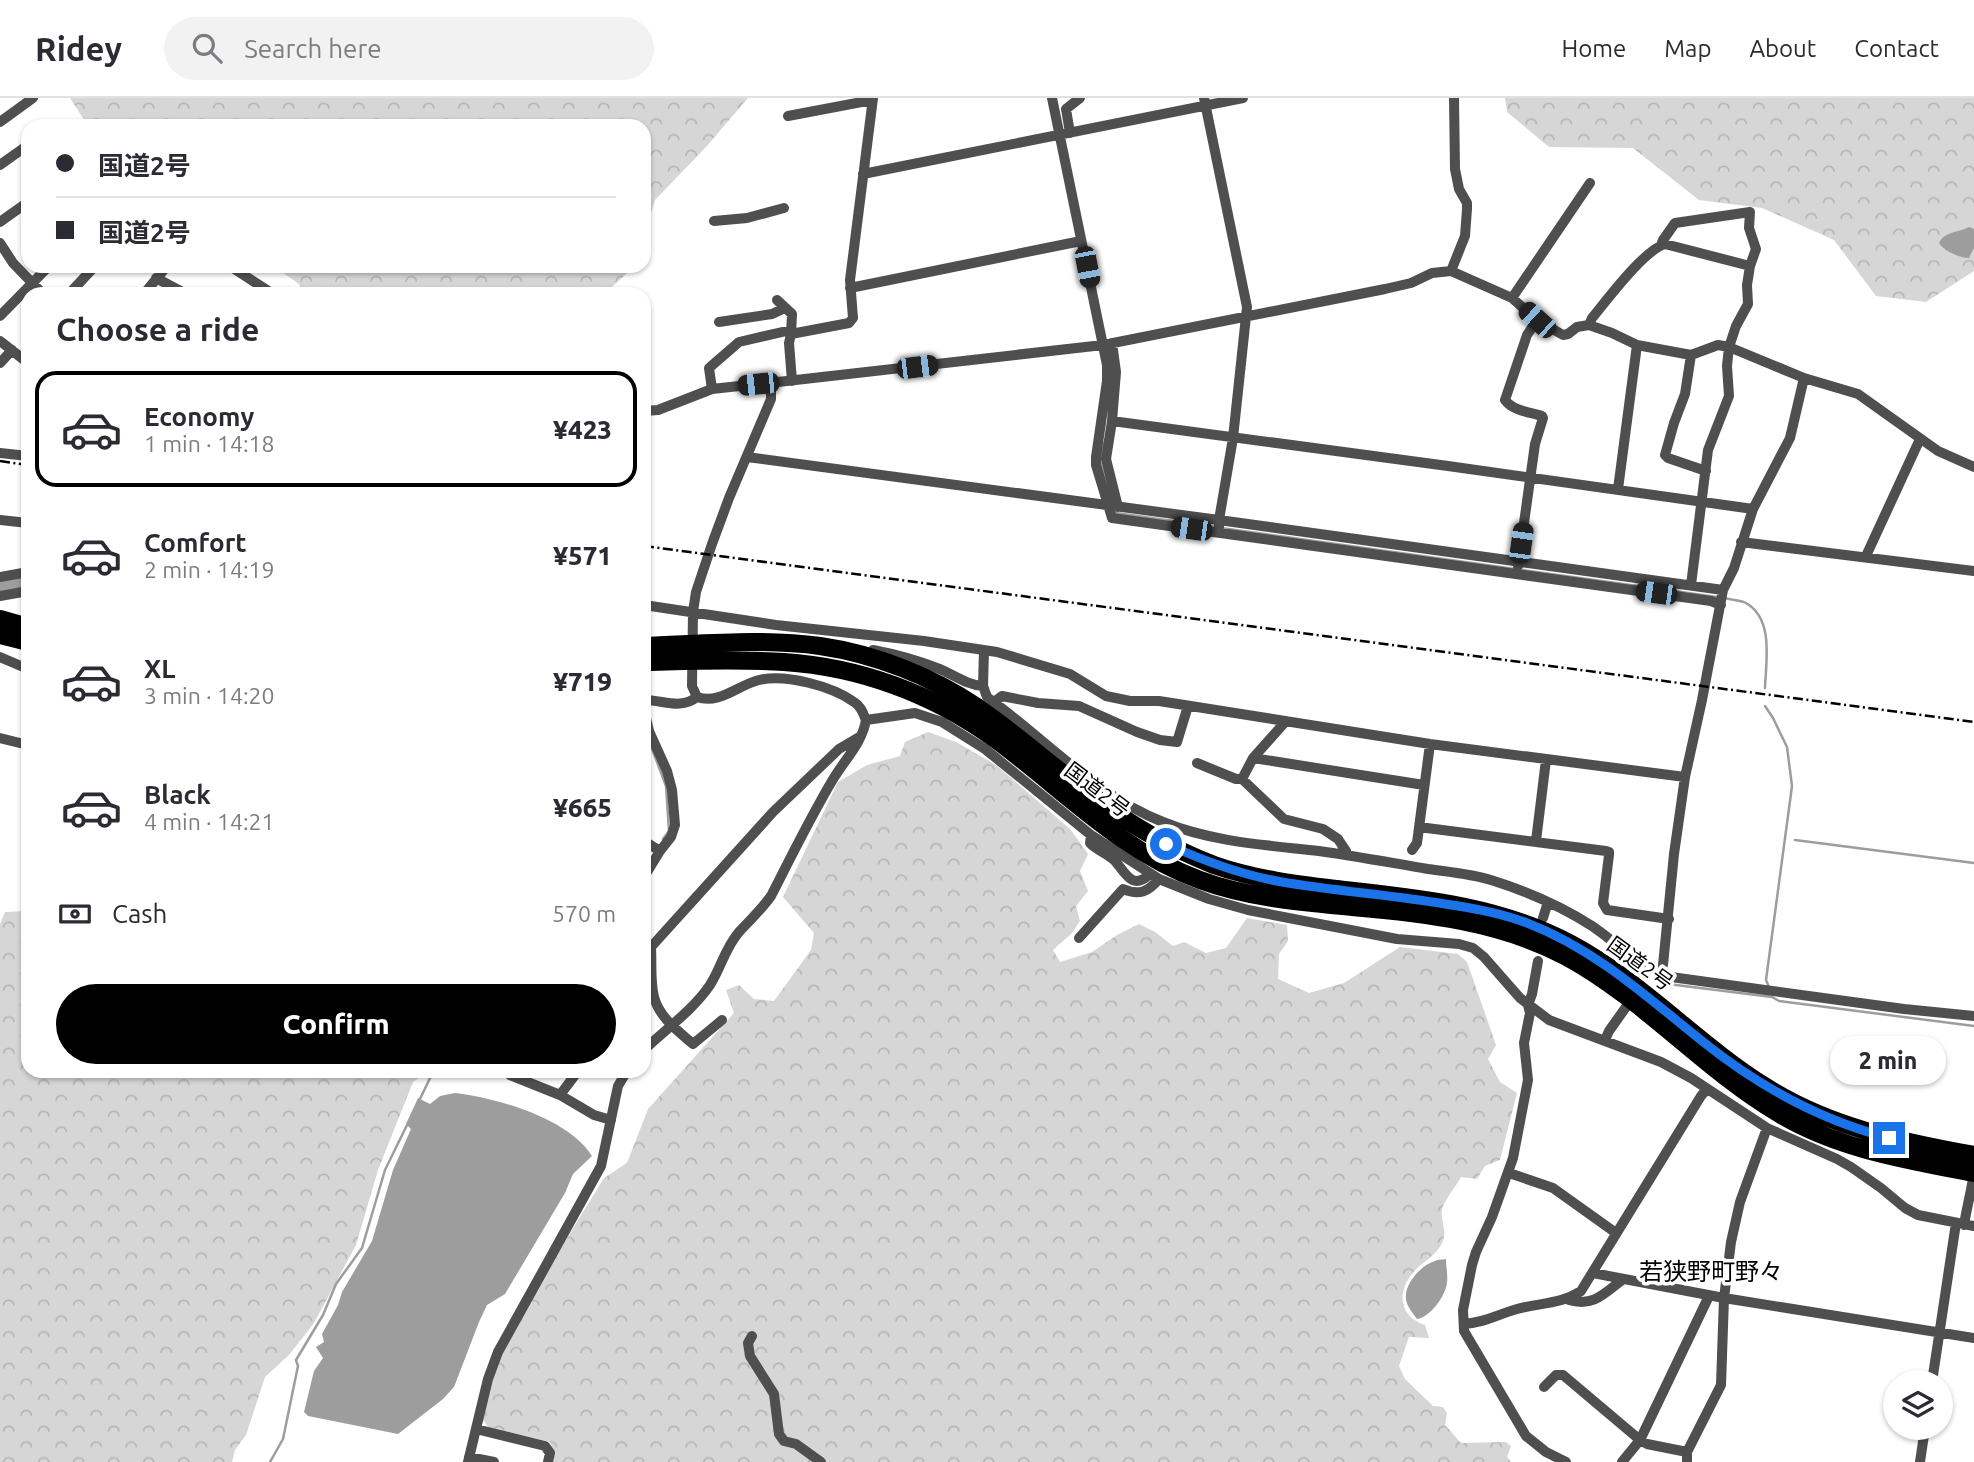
<!DOCTYPE html>
<html lang="en">
<head>
<meta charset="utf-8">
<style>
	body { margin:0; font-family:Ubuntu,"Noto Sans JP",sans-serif; background:#f2f2f3; color:#2b2b33; height:100vh; display:flex; flex-direction:column; font-size:26px; white-space:nowrap }
	* { box-sizing:border-box; margin:0 }
	p { font-size:23px; color:#7c7c81 }
	.icon { flex:none; width:38px; height:38px; fill:none; stroke:currentColor; stroke-width:2; stroke-linecap:round; stroke-linejoin:round }
	.map { position:relative; flex:1; overflow:hidden }
	.panel { position:absolute; left:21px; top:189px; width:630px; height:791px; display:flex; flex-direction:column; background:#fff; border-radius:21px; box-shadow:0 2px 5px #0004 }
	.panel>* { flex:none }
	.banner { position:absolute; left:21px; top:21px; width:630px; height:154px; border-radius:21px; box-shadow:0 2px 5px #0004; display:grid; align-content:center; height:154px; padding:0 35px; background:#fff }
	.buttons { position:absolute; left:1883px; top:1272px; display:grid; gap:14px }
	.buttons a { display:grid; place-items:center; width:70px; height:70px; border-radius:50%; background:#fff; box-shadow:0 2px 5px #0004; font-size:35px }
	.end { position:absolute; width:32px; height:32px; margin:-16px; border:9px solid #1a73e8; background:#fff; box-shadow:0 0 0 4px #fff }
	.from { border-radius:50% }
	.bubble { position:absolute; height:49px; border-radius:24px; background:#fff; box-shadow:0 2px 5px #0004; font-size:23px; font-weight:800; line-height:49px; text-align:center }
	.car { position:absolute; width:21px; height:42px; margin:-21px -10px; border-radius:9px; box-shadow:0 0 5px 2px #0007; background:linear-gradient(#222 24%,#8ab4d8 0 40%,#222 0 76%,#8ab4d8 0 86%,#222 0) }
	.banner b { display:flex; align-items:center; gap:24px; height:66px; font-size:26px }
	.banner b+b { border-top:2px solid #e1e1e2 }
	.banner i { width:18px; height:18px; background:#2b2b33 }
	ul { padding:0; list-style:none }
	li { display:flex; align-items:center; gap:21px; height:116px; margin:0 14px 10px; padding:0 21px; border:4px solid transparent; border-radius:21px }
	li div { flex:1 }
	li b { display:block; font-size:26px }
	li em { font-style:normal; font-weight:800 }
	li.selected { border-color:#000 }
	li>.icon { width:63px; height:63px; stroke-width:1.5 }
	h2 { padding:0 35px; font-size:32px; line-height:84px }
	.pay { display:flex; align-items:center; gap:18px; height:77px; padding:0 35px; font-size:26px }
	.pay p { margin-inline-start:auto }
	.cta { display:flex; gap:14px; margin-top:auto; padding:14px 35px }
	.cta a { flex:1; height:80px; border-radius:42px; background:#000; color:#fff; font-size:28px; font-weight:800; line-height:80px; text-align:center }
	header { display:flex; align-items:center; gap:42px; box-sizing:border-box; height:98px; padding:0 35px; background:#fff; border-bottom:2px solid #e1e1e2 }
	header strong { font-size:33px }
	nav { display:flex; gap:38px; margin-inline-start:auto; font-size:24px }
	.search { width:490px; height:63px; background:#f2f2f3; display:flex; align-items:center; gap:18px; box-sizing:border-box; padding:0 24px; border-radius:38px; color:#7c7c81; font-size:26px }
	.map>svg:first-child { display:block }
	.forest { fill:url(#forest-crowns) }
	.water { fill:#9d9d9d }
	.lines { fill:none; stroke-linecap:round; stroke-linejoin:round }
	.stream { stroke:#9d9d9d; stroke-width:2.5 }
	.river { stroke:#9d9d9d; stroke-width:18 }
	.street { stroke:#4f4f4f; stroke-width:10 }
	.highway { stroke:#000; stroke-width:18 }
	.rail { stroke:#000; stroke-width:2.5; stroke-dasharray:10 3.5 2 3.5; stroke-linecap:butt }
	.route { stroke:#1a73e8; stroke-width:9 }
	.labels { text-anchor:middle; stroke-width:7; stroke-linejoin:round; paint-order:stroke }
	.street-label { font-size:21px; fill:#000; stroke:#fff }
	.quarter-label { font-size:24px; fill:#000; stroke:#fff }
</style>
</head>
<body>
<header>
<strong>Ridey</strong>
<div class="search"><svg class="icon" aria-label="search" viewBox="0 0 24 24"><circle cx="10" cy="10" r="6"/><path d="M15 15l6 6"/></svg>Search here</div>
<nav><a>Home</a><a>Map</a><a>About</a><a>Contact</a></nav>
</header>
<div class="map">
<svg width="1974" height="1364" viewBox="0 0 1974 1364">
	<defs>
		<pattern id="forest-crowns" width="20" height="18" patternUnits="userSpaceOnUse" patternTransform="scale(1.75)"><rect width="20" height="18" fill="#d6d6d6"/><path d="M2 6a3 3 0 1 1 6 0M12 15a3 3 0 1 1 6 0" fill="none" stroke="#b6b6b6"/></pattern>
	</defs>
	<rect width="100%" height="100%" fill="#fff"/>
	<path class="forest" d="M70,0h678l-42,49 -51,53 -11,37v-111h-556z
		M1505,0h469v173l-48,31 -50,-6 -42,-56 -72,-32 -63,-8 -66,-52 -84,-1 -42,-35z
		M273,168h362l-31,28h-301l-4,-10z
		M928,634l28,10 40,23 74,64 18,25 -8,17 8,20 -12,15 4,15 -8,12 -19,17 7,12 32,-10 25,-17 22,-11 16,8 18,14 11,-4 22,11 20,-5 21,-30 40,7 1,16 -9,13 -1,25 31,14 35,-10 56,-36 58,7 9,8 29,83 -8,14 12,23 17,11 -17,67 -15,6 -8,13 -16,-2c-4,8 -18,25 -19,33 -2,9 4,19 2,27 -4,18 -22,24 -32,37 -16,20 -12,43 13,51l4,13 -20,-1 -10,29 6,13 28,27 10,1 4,6 -2,12 16,18 45,-1 5,4 -4,11 4,5h-958l1,-10 -4,-10 -62,-15 -7,-10 20,-64 42,-76 61,-99 23,-15 21,-54 86,-96 -8,-23 13,-5 15,14 20,2 37,-51 3,-17 -31,-36 55,-115 29,-17 33,-9 5,-14z
		M28,813v160h400l-15,11 -35,88 -22,75 -42,78 -25,32 -24,22 -19,58 -11,15 -3,12h-232v-538l5,-12z"/>
	<path class="water" d="M1969,129l5,2v19l-5,10c-9,0 -25,-7 -30,-15 6,-12 19,-10 30,-16z
		M455,995c42,5 113,25 137,63l-19,18 -8,19 -60,101 -18,11 -8,17 -25,65 -11,12 -45,35 -90,-18 -4,-4 10,-41 9,-13 -7,-11 8,-5 -2,-8 16,-29 4,-13 30,-51 21,-71 18,-41 -5,-5 12,-26 12,6 10,-8z
		M1446,1161c0,8 2,17 1,24 -2,14 -17,34 -30,36 -4,-6 -10,-12 -11,-20 -2,-15 15,-34 29,-38 3,-2 7,-1 11,-2z"/>
	<g class="lines">
		<path class="stream" d="M1104,345l-4,18 8,26
			M1116,413v2l99,14
			M1221,430l496,69
			M1724,500c7,2 16,2 22,5 28,16 20,58 19,85
			M1765,608l8,12 14,29 5,39 -26,194 3,7
			M651,648l15,40 3,45 -6,8
			M1795,742l179,23
			M1668,886l104,13 7,4 195,25
			M419,1003l12,-25 6,-5
			M270,1364l13,-23 15,-73 -2,-6 27,-45 13,-31 26,-36 23,-78 23,-47"/>
		<path class="river" d="M0,489l28,-6"/>
		<path class="street" d="M1052,0l55,267v16l-11,76v8l16,53 599,83 10,4
			M1204,0l43,209 -14,131 -14,82 504,70
			M788,18l84,-16
			M0,24l33,-24
			M1070,35l-4,-24 14,-11
			M0,67l28,-20
			M863,76l380,-76
			M714,123l33,-3 37,-10
			M0,124l28,-20
			M0,145l13,20 30,31
			M1661,147l2,-5 12,-17 75,-11 -1,16 7,21 -6,17 -3,19 1,19 -12,22 -7,21 -2,19 2,30 -21,54 -17,135
			M230,168l43,28
			M1451,173l14,-35 2,-27v-6l-8,-14 -4,-20 -1,-71
			M156,180l30,16
			M850,190l231,-47
			M69,196l26,-28
			M144,196l23,-28
			M1512,200l78,-115
			M777,202l15,14 -1,20
			M0,218l49,-50
			M719,224l53,-8 13,-6
			M1589,227l3,-7c15,-18 52,-68 73,-74l85,22
			M0,243l28,22
			M1112,245l4,29 -4,49 -6,38 12,48
			M1691,257l-6,39 -11,29 -9,32 3,3 38,13
			M0,265l12,-13
			M792,283l-3,-38 2,-9 58,-11 4,-5 -3,-38 23,-182
			M768,289l3,5v7l-42,99 -17,46 -16,48 -3,20 -1,74 5,11c22,8 41,-12 62,-17 27,-6 73,6 95,22 7,4 9,11 12,18l49,-7 27,9 43,27 106,86 68,44 50,20 39,11 149,29 62,5 14,4 11,9 36,41 29,22 112,42 30,16 76,50 70,31 14,8 30,21 24,20 13,7 56,11
			M712,291l-3,-21 30,-26 52,-12
			M644,313l14,-1 54,-21 46,-5 10,3 10,-5 325,-37 282,-56 26,-6 21,-10 19,-2 61,27 25,22 26,15 5,-1 9,-7 12,-2 23,8 25,12 54,10 27,-10 11,2 75,31 54,16 80,57 36,16
			M1112,323l336,45 305,43
			M0,355l28,3
			M747,359l472,63v7
			M1618,391l19,-144
			M0,422l28,3
			M1741,444l233,29
			M1866,458l54,-117
			M1518,468l17,-122 8,-26 -1,-2c-13,-4 -29,-5 -37,-16l22,-65 10,-15
			M0,479l28,-5
			M0,498l28,-5
			M644,507l132,20 148,16 73,11 73,22 36,22 24,5h29l271,43 255,33
			M873,552c21,4 43,10 64,18 16,6 29,17 46,18l4,11c58,42 108,98 176,125 49,20 103,23 156,29 36,5 73,12 109,18 21,3 43,5 63,11 35,11 70,26 101,46 27,18 47,42 79,51l233,32 70,7
			M0,559l28,12
			M983,588l1,-36
			M644,602c20,0 36,10 53,-3
			M994,604l8,-6 36,7 41,3 58,26 23,8 17,2 11,-36
			M644,612l5,21 18,40 5,19 3,35 -4,12 -11,14 -16,26
			M0,640l28,7
			M1253,660l171,27
			M1197,665l39,16h6l42,40 39,10 15,10 8,12 1,4
			M1242,681l11,-21 33,-37
			M1419,729l187,24 3,1v3l-6,48 4,7 62,9
			M1091,737l-1,8c7,8 16,9 24,17 11,11 17,31 35,15
			M644,743l16,10
			M1536,743l10,-81
			M1412,752l5,-7 13,-99
			M1543,820l5,-16
			M1079,840l44,-49c16,7 25,3 36,-10
			M644,842l7,7c1,16 -1,34 3,50 5,20 24,34 39,47l29,-24
			M651,849l122,-135 66,-63 22,-13
			M1538,863l-6,33 -4,11 2,8 -6,30 4,37 -15,78 -21,59 -16,35 -4,13 -9,45 1,21 62,105 20,16 20,10
			M1659,876l4,-9 11,-111 11,-77 17,-77 21,-110 11,-22 19,-59 37,-71 14,-60
			M1605,942l4,-9 22,-31
			M644,952c22,-21 49,-40 66,-65 11,-17 15,-37 29,-53 11,-12 22,-22 32,-36 20,-39 39,-78 61,-115 12,-21 30,-37 34,-61
			M506,973l4,4 50,20 34,20 17,5
			M560,997l18,-24
			M1509,1075l44,15 63,45
			M1964,1127c3,-19 8,-36 10,-54
			M1593,1175l131,25 250,40
			M1569,1202c24,7 35,-6 53,-20
			M1464,1226c23,-2 32,-9 53,-15 22,-6 45,-5 64,-18l120,-195 6,-7
			M752,1238l-4,7 2,13 24,38 5,40 5,7 12,3 25,18
			M1932,1284l24,-159
			M1544,1289l12,-12h7l77,65 7,4 40,8
			M476,1331l69,17 5,7 -2,9
			M469,1359l25,5
			M468,1364l20,-83 10,-27 103,-186 17,-80 9,-15
			M1622,1364l18,-22 69,-144
			M1687,1364v-10l34,-67 3,-87 7,-56 9,-40 27,-74
			M1920,1364l5,-34"/>
		<path class="highway" d="M0,521l28,8
			M0,537l28,7
			M644,548c58,-2 119,-8 176,0 55,8 111,30 157,61 42,29 80,64 122,94 35,26 74,48 115,64 40,14 81,19 122,24 80,9 163,16 235,55 71,38 126,100 195,143 63,40 136,55 208,68
			M644,564c46,-1 93,-3 140,0 76,5 149,32 211,77 67,49 125,112 205,141 49,18 100,22 152,27 71,6 149,15 213,49 78,42 137,112 213,157 59,36 129,47 196,60"/>
		<path class="rail" d="M0,363l28,4
			M644,448l1330,176"/>
	</g>
	<g class="lines">
		<path class="route" d="M1166,746c38,17 75,31 116,38 54,9 109,13 163,22 28,4 56,9 82,19 68,26 120,74 175,118 56,45 118,79 187,97"/>
	</g>
	<g class="labels">
		<g class="street-label">
			<text transform="translate(1097 692) rotate(37)" y="7">国道2号</text>
			<text transform="translate(1640 866) rotate(36)" y="7">国道2号</text>
		</g>
		<g class="quarter-label">
			<text x="1711" y="1182">若狭野町野々</text>
		</g>
	</g>
</svg>
<div class="buttons">
<a><svg class="icon" aria-label="layers" viewBox="0 0 24 24"><path d="M12 4l9 5-9 5-9-5zM3 14l9 5 9-5"/></svg></a>
</div>
<i class="end from" style="left:1166px;top:746px"></i>
<i class="end" style="left:1889px;top:1040px"></i>
<div class="bubble" style="left:1830px;top:938px;width:116px">2 min</div>
<i class="car" style="left:1087px;top:169px;rotate:169deg"></i>
<i class="car" style="left:1537px;top:222px;rotate:312deg"></i>
<i class="car" style="left:917px;top:269px;rotate:83deg"></i>
<i class="car" style="left:758px;top:286px;rotate:264deg"></i>
<i class="car" style="left:1191px;top:431px;rotate:278deg"></i>
<i class="car" style="left:1521px;top:445px;rotate:8deg"></i>
<i class="car" style="left:1656px;top:495px;rotate:278deg"></i>
<div class="banner">
<b><i class="from"></i>国道2号</b>
<b><i></i>国道2号</b>
</div>
<section class="panel">
<h2>Choose a ride</h2>
<ul>
<li class="selected"><svg class="icon" aria-label="car" viewBox="0 0 24 24"><path d="M5 17H2v-5l4-1 3-4h7l3 4 3 1v5h-3M9 17h6M6 11h13"/><circle cx="7" cy="17" r="2"/><circle cx="17" cy="17" r="2"/></svg><div><b>Economy</b><p>1 min · 14:18</p></div><em>¥423</em></li>
<li><svg class="icon" aria-label="car" viewBox="0 0 24 24"><path d="M5 17H2v-5l4-1 3-4h7l3 4 3 1v5h-3M9 17h6M6 11h13"/><circle cx="7" cy="17" r="2"/><circle cx="17" cy="17" r="2"/></svg><div><b>Comfort</b><p>2 min · 14:19</p></div><em>¥571</em></li>
<li><svg class="icon" aria-label="car" viewBox="0 0 24 24"><path d="M5 17H2v-5l4-1 3-4h7l3 4 3 1v5h-3M9 17h6M6 11h13"/><circle cx="7" cy="17" r="2"/><circle cx="17" cy="17" r="2"/></svg><div><b>XL</b><p>3 min · 14:20</p></div><em>¥719</em></li>
<li><svg class="icon" aria-label="car" viewBox="0 0 24 24"><path d="M5 17H2v-5l4-1 3-4h7l3 4 3 1v5h-3M9 17h6M6 11h13"/><circle cx="7" cy="17" r="2"/><circle cx="17" cy="17" r="2"/></svg><div><b>Black</b><p>4 min · 14:21</p></div><em>¥665</em></li>
</ul>
<div class="pay"><svg class="icon" aria-label="cash" viewBox="0 0 24 24"><path d="M3 7h18v10H3z"/><circle cx="12" cy="12" r="2"/></svg>Cash<p>570 m</p></div>
<div class="cta"><a>Confirm</a></div>
</section>
</div>
</body>
</html>
